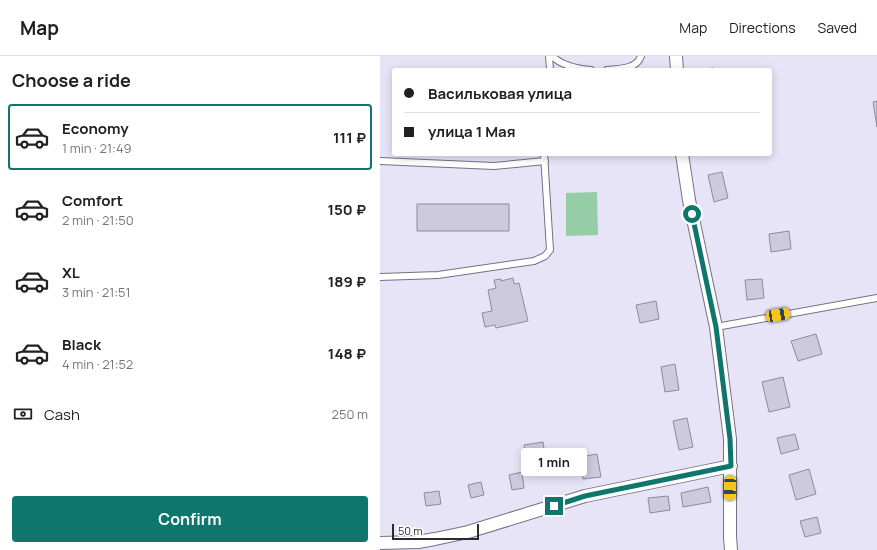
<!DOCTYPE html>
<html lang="en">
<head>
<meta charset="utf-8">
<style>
	body { margin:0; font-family:Manrope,sans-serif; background:#f2f2f2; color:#202124; height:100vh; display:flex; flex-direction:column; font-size:15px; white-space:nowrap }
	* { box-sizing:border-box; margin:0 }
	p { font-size:13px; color:#757577 }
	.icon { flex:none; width:22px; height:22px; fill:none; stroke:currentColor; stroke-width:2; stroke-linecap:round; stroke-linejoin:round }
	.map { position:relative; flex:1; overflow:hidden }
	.sheet { display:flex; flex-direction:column; background:#fff; width:380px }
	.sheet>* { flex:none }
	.top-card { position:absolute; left:12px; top:12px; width:380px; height:88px; border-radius:4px; box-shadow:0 2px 10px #0003; display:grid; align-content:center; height:88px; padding:0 12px; background:#fff }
	.scale { position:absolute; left:12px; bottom:10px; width:87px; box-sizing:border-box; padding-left:4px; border:2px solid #2b2a31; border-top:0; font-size:11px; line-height:14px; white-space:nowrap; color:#2b2a31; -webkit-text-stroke:3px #fff; paint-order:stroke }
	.end { position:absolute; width:18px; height:18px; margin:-9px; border:5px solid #0f766e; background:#fff; box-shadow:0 0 0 2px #fff }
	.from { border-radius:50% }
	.bubble { position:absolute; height:28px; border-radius:4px; background:#fff; box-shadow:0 2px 10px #0003; font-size:13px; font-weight:700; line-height:28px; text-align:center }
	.car { position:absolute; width:12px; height:24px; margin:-12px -6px; border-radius:5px; box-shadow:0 0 3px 1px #0007; background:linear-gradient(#f5c518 24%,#345 0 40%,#f5c518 0 76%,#345 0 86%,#f5c518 0) }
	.top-card b { display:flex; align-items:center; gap:14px; height:38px; font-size:15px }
	.top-card b+b { border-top:1px solid #e0e0e0 }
	.top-card i { width:10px; height:10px; background:#202124 }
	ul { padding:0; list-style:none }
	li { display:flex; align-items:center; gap:12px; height:66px; margin:0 8px 6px; padding:0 4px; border:2px solid transparent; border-radius:4px }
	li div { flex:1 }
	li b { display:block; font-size:15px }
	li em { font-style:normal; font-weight:700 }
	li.on { border-color:#0f766e }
	li>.icon { width:36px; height:36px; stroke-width:1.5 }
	h2 { padding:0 12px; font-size:18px; line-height:48px }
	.pay { display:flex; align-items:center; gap:10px; height:44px; padding:0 12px; font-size:15px }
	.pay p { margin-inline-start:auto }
	.button { display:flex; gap:8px; margin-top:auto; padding:8px 12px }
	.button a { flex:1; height:46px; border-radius:4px; background:#0f766e; color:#fff; font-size:16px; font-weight:700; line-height:46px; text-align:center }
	header { display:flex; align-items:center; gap:24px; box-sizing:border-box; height:56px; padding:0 20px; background:#fff; border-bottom:1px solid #e0e0e0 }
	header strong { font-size:19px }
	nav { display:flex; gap:22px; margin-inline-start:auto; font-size:14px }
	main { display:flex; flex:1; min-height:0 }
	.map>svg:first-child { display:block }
	.green { fill:#95cda6 }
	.building { fill:#cecadd; stroke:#8d8a9c }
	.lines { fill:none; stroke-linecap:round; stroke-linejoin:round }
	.lane-casing { stroke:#747182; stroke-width:8 }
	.street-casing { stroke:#747182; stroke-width:14 }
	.lane { stroke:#fff; stroke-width:6 }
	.street { stroke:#fff; stroke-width:12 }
	.route { stroke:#0f766e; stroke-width:5 }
</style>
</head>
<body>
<header>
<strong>Map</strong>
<nav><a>Map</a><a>Directions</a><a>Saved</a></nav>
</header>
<main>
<section class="sheet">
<h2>Choose a ride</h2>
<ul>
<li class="on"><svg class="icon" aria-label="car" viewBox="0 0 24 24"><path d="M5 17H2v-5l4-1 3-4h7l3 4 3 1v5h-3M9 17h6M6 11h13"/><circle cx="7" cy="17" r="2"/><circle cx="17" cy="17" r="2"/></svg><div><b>Economy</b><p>1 min · 21:49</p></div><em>111 ₽</em></li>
<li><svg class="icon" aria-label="car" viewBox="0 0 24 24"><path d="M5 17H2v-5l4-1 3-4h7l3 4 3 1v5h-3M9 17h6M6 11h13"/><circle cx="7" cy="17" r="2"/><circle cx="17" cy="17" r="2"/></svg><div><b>Comfort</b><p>2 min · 21:50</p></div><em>150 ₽</em></li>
<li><svg class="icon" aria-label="car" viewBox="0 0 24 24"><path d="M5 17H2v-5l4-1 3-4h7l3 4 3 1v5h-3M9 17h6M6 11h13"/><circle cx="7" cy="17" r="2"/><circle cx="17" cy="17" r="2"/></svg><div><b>XL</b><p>3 min · 21:51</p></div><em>189 ₽</em></li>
<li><svg class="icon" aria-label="car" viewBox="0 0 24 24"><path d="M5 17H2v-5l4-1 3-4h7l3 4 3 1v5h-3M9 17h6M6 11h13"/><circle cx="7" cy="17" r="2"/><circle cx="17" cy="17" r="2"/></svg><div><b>Black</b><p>4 min · 21:52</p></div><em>148 ₽</em></li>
</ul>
<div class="pay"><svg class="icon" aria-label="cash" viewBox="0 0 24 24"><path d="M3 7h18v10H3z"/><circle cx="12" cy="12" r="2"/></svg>Cash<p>250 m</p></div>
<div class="button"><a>Confirm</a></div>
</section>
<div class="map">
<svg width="497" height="494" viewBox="0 0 497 494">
	<rect width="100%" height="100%" fill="#e7e4f7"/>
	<path class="green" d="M217,136l1,43 -32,1v-43z"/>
	<path class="building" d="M334,12v2h-11v-1z
		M497,45v26l-4,-25z
		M342,116l6,26 -14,4 -6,-27z
		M37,148h92v27h-92z
		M409,175l2,18 -20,3 -2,-18z
		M133,222l1,6 5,-1 9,38 -32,7 -1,-3 -10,2 -3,-14 10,-2 -4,-21 8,-2 -2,-8 7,-1v2z
		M382,223l2,19 -17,2 -2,-20z
		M276,245l3,18 -19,4 -4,-18z
		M436,278l6,20 -24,7 -7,-20z
		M295,308l4,26 -14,2 -4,-25z
		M403,321l7,30 -21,5 -7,-30z
		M307,362l6,29 -14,3 -6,-29z
		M415,378l4,15 -18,5 -4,-16z
		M163,386l4,25 -19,3 -4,-25z
		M217,398l4,23 -18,2 -3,-22z
		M429,413l7,25 -20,6 -7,-25z
		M142,416l2,16 -12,2 -3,-15z
		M101,426l3,13 -13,3 -3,-13z
		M328,431l3,15 -28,5 -2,-14z
		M59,435l2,13 -15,2 -2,-13z
		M288,440l2,14 -20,3 -2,-15z
		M437,461l4,16 -16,4 -5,-16z"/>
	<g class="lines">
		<defs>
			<path id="lane" d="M169,0l1,14
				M172,0c10,10 26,13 39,14
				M227,14c12,-1 30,-1 34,-14
				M0,105l114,5 51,-5
				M0,221l58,-2 96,-14 11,-5 5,-6 -6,-96
				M336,271l161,-29"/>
			<path id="street" d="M296,0l1,14
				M302,98l7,46 27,127 14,112v98l1,13
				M0,487l38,-1 17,-3 33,-7 117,-36 146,-30"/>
		</defs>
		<use href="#lane" class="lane-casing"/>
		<use href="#street" class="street-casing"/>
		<use href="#lane" class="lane"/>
		<use href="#street" class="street"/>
	</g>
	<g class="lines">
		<path class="route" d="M174,450l31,-10 146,-30 -1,-27 -14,-112 -24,-113"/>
	</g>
</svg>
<div class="scale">50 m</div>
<i class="end from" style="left:312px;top:158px"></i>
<i class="end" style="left:174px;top:450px"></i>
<div class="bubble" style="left:141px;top:392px;width:66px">1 min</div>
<i class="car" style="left:398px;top:259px;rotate:80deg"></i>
<i class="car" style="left:350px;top:432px;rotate:182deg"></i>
<div class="top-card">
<b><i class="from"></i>Васильковая улица</b>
<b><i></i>улица 1 Мая</b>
</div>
</div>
</main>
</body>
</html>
